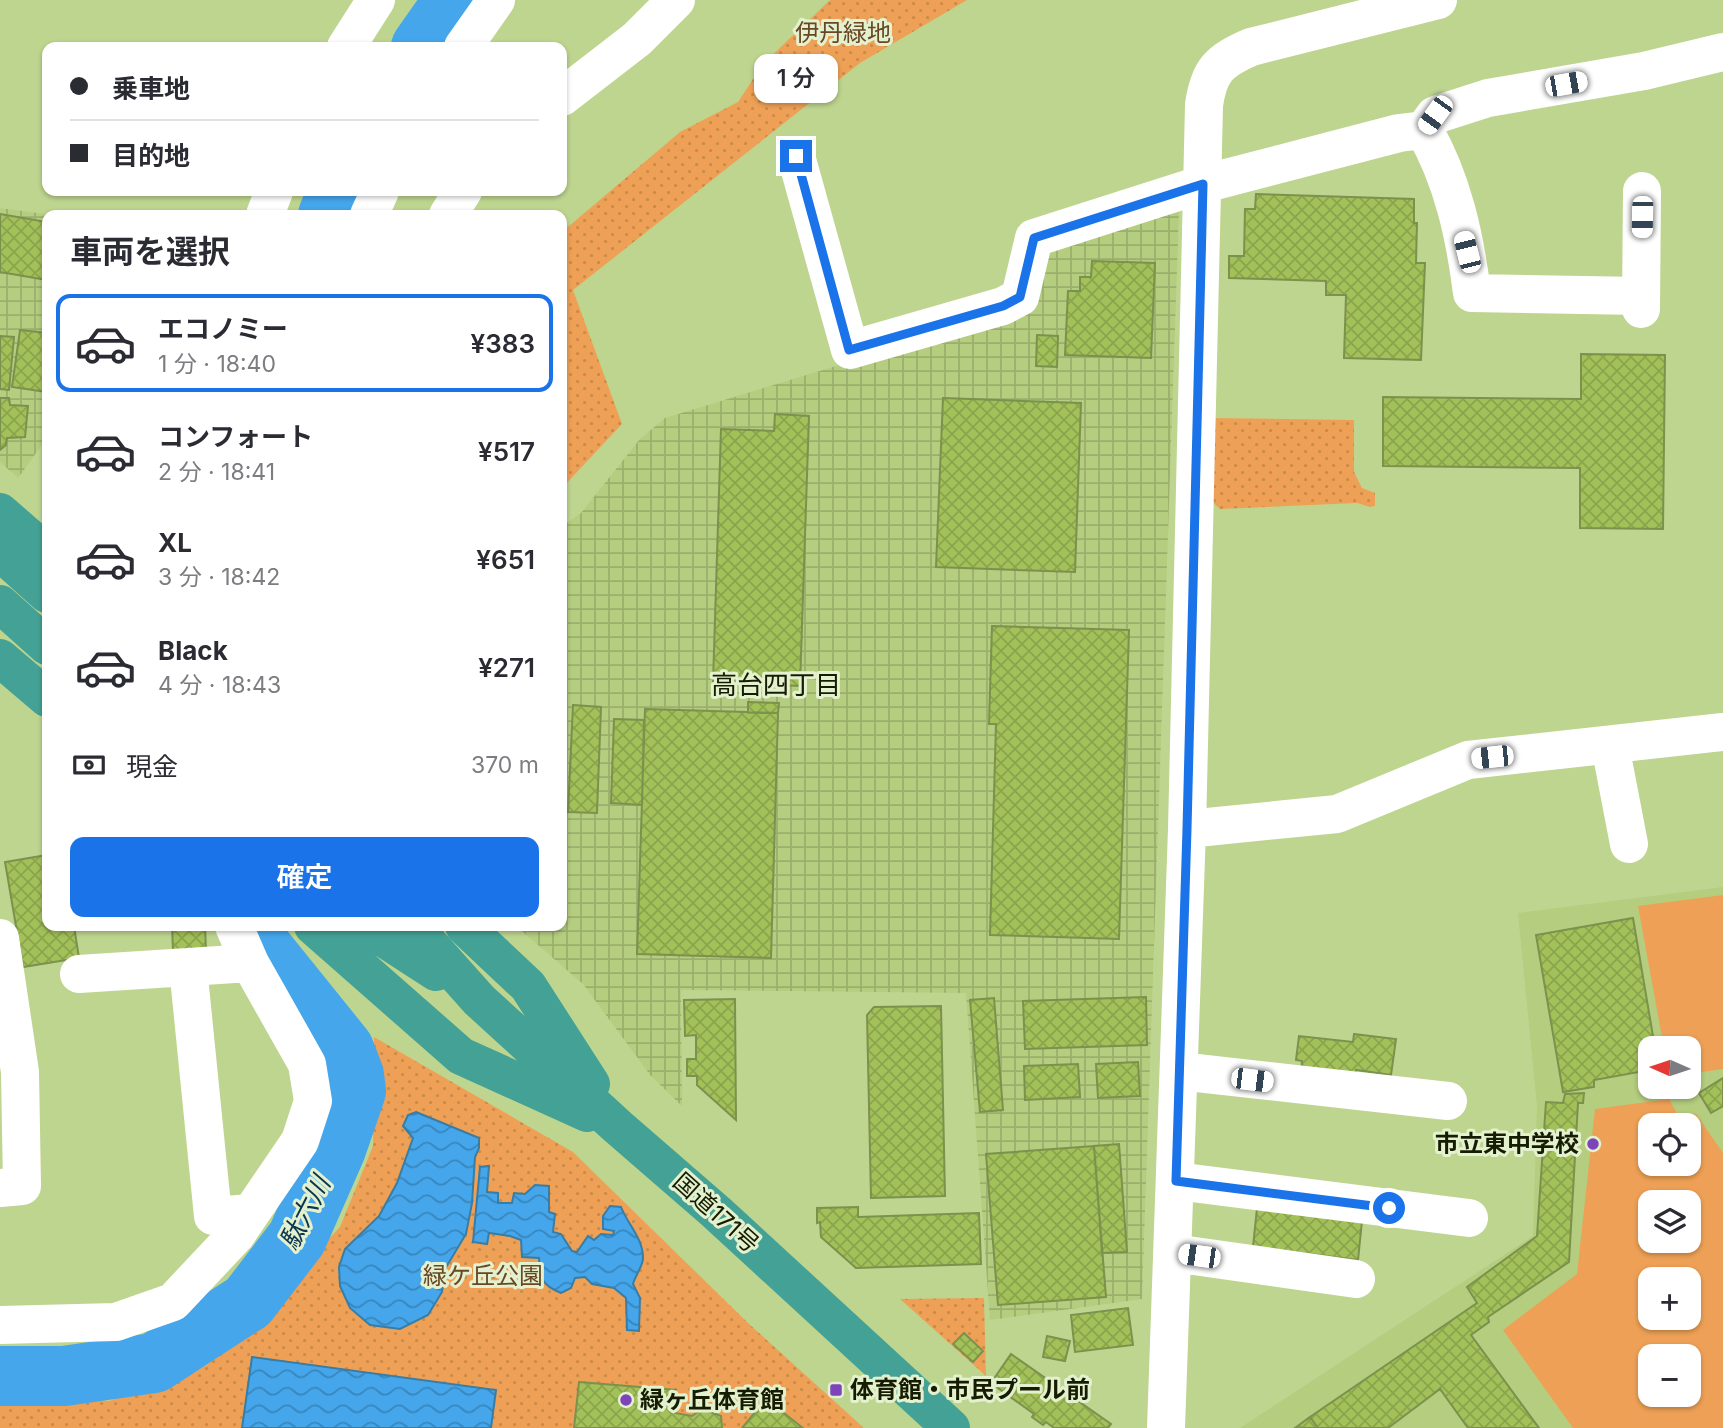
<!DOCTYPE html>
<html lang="ja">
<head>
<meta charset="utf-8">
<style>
	body { margin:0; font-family:Inter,"Noto Sans JP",sans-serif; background:#f7f7f7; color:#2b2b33; height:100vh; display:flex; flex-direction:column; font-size:26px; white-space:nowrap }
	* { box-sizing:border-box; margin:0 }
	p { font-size:23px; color:#7c7c81 }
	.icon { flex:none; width:38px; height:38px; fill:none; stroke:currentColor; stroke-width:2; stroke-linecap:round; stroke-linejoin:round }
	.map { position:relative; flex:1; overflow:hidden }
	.panel { position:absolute; left:42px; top:210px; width:525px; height:721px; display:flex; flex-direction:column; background:#fff; border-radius:14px; box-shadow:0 2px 5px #0004 }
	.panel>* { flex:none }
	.guide { position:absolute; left:42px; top:42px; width:525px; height:154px; border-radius:14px; box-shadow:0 2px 5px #0004; display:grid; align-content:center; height:154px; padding:0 28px; background:#fff }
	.needle { width:46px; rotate:273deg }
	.fabs { position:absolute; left:1638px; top:1036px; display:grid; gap:14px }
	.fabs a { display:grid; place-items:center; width:63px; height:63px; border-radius:14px; background:#fff; box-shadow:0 2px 5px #0004; font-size:35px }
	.end { position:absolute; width:32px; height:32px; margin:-16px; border:9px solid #1a73e8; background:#fff; box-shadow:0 0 0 4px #fff }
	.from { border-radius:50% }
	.bubble { position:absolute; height:49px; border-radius:14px; background:#fff; box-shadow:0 2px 5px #0004; font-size:23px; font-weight:600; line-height:49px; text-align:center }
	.car { position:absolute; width:21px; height:42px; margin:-21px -10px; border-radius:9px; box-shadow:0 0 5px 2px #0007; background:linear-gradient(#fff 24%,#345 0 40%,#fff 0 76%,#345 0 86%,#fff 0) }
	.guide b { display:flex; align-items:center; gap:24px; height:66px; font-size:26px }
	.guide b+b { border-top:2px solid #e1e1e2 }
	.guide i { width:18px; height:18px; background:#2b2b33 }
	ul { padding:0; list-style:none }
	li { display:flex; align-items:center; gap:21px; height:98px; margin:0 14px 10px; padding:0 14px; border:4px solid transparent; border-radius:14px }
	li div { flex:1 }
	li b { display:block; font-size:26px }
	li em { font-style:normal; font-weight:600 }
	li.selected { border-color:#1a73e8 }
	li>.icon { width:63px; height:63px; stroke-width:1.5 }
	h2 { padding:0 28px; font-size:32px; line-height:84px }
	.pay { display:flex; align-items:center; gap:18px; height:77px; padding:0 28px; font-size:26px }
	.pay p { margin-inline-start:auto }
	.primary-button { display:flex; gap:14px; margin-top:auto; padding:14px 28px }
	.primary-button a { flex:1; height:80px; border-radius:14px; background:#1a73e8; color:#fff; font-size:28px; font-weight:600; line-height:80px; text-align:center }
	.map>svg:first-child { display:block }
	.built { fill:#b4cd7f; fill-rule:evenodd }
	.industrial { fill:url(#industrial-grid) }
	.grass { fill:#eea156; fill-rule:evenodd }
	.park { fill:url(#park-dots) }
	.water { fill:url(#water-waves); stroke:#377da5; stroke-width:2 }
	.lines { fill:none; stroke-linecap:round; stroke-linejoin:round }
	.river { stroke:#45a6eb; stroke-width:60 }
	.building { fill:url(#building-cross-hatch); stroke:#7c914e; stroke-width:2 }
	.minor { stroke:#fff; stroke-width:38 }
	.highway { stroke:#44a195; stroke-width:38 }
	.route { stroke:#1a73e8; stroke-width:9 }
	.poi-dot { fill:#7e44ba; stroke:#e4f1ce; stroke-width:2.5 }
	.labels { text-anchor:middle; stroke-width:6; stroke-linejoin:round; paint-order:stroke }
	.park-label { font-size:24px; fill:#684726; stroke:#e4f1ce }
	.poi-label { font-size:24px; font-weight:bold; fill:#151c02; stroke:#e4f1ce; text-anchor:start }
	.street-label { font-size:24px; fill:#151c02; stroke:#e4f1ce }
	.neighbourhood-label { font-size:26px; fill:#151c02; stroke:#e4f1ce }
	.water-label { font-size:26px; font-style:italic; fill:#0c3550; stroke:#e4f1ce }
</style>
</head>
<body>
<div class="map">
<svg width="1723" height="1428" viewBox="0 0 1723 1428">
	<defs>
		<pattern id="industrial-grid" width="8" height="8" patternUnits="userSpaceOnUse" patternTransform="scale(1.75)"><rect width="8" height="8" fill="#b4cd7f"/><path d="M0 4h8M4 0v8" fill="none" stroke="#9aaf6c"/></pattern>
		<pattern id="park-dots" width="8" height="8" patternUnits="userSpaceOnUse" patternTransform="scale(1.75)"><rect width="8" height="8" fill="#eea156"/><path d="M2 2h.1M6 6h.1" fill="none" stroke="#cb8a49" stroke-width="1.8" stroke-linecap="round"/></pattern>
		<pattern id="water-waves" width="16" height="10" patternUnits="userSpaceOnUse" patternTransform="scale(1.75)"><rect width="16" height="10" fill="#45a6eb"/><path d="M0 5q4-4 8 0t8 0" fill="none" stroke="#3886bc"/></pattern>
		<pattern id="building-cross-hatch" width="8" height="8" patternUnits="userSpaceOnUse" patternTransform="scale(1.75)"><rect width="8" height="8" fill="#a2c159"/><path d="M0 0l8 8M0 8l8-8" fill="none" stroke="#8ba54c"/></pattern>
	</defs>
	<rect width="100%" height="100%" fill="#bed58f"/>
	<path class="built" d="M1723,887v541h-483l293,-192 4,-130 -19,-193zM1650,1048h39v39h-39zM1650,1125h39v39h-39zM1650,1202h39v39h-39zM1650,1279h39v39h-39zM1650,1356h39v39h-39z"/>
	<path class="industrial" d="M0,208l53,7h-6v223l-29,40 -18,-16z
		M1179,210l-37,1089 -152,21 -24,-327 -285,-3 1,116 -31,-30 -68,-92 -67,-58h46v-400l19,-13 59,-74 25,-21 342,-104 37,-67z"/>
	<path class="grass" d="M1723,895v174l-34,5v-26h-25l-26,-142z
		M1669,1099l10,18 17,-3 27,39v275h-150l-70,-98 74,-56 18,-165zM1650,1125h39v39h-39zM1650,1202h39v39h-39zM1650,1279h39v39h-39zM1650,1356h39v39h-39z"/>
	<path class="park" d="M830,0h137l-107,63 -287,227 49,134 -60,64v-256l118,-100 58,-30 25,-38z
		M1209,418l145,2v52l8,16 13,5v13l-5,1 -13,-4 -137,6 -14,-13z
		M374,1037l199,115 175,171 116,105h-864v-40l109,13 98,-36 133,-138 33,-81z
		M984,1298l2,78 -86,-77z"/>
	<path class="water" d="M416,1112l63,26v10l-4,9 -3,46 -6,31 -21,35 -3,23 -14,23 -28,14 -30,-4 -20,-17 -10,-22 -1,-19 6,-18 34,-33 18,-33 16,-45 -10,-12 5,-11z
		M489,1166l-2,26 11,1v10h14l2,-10 11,1 10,-9 14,1v26l6,2 -2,18 8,2 11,17 5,1 11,-16 6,4 7,-6 12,1 1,-4 -11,-2v-13l7,-10 11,1c7,18 22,31 22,51 0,8 -8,18 -10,26l7,14 -1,33 -12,-1 -1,-32 -12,-10 -22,-4 -7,-7 -10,1 -4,10 -10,5c-20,-8 -21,-15 -22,-35l-17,-1 -1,-17 -11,-4 -21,-3 -2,11 -14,-2 7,-75z
		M252,1357l244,33 -5,38h-249z"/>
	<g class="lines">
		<path class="river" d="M421,47l33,-47
			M328,215l10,-24
			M0,1376h64l90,-13 94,-61 49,-64 39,-89 20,-58 -2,-16 -10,-26 -87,-108 -1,-15"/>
	</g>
	<path class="building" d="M1256,194l158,5v24h3l-1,40h9l-4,97 -77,-2 2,-63h-20v-14l-97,-3v-22h15l1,-47h10z
		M0,214l47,8v58l-47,-8z
		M1092,261l63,2 -4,95 -86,-3 3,-64h12v-14h11z
		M20,330l27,3v59l-35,-5z
		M1037,335l21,1 -1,31 -21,-1z
		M0,336l14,1 -5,53 -9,-1z
		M1581,354l84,1 -2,174 -83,-1v-60l-197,-2v-69l198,2z
		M0,398h9l1,7 18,1 -3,31 -18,1 -1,7 -6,5z
		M943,398l138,5 -6,169 -139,-5z
		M775,414l34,2 -9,270 -87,-4 8,-253 53,2z
		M992,626l137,4 -10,309 -129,-4 6,-211h-7z
		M748,702l31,1 -1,10h-30z
		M573,705l28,2 -4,106 -29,-1z
		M645,709l133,4 -7,245 -134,-4z
		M614,719l30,1 -2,85 -31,-2z
		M47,855v71h27l5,32 -56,9 -18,-105z
		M1633,918l22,130h-5v22l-56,10v7l-31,5 -27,-157z
		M172,926h33l1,24 -33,1z
		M1146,997l1,48 -122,4 -2,-48z
		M994,998l9,112 -23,2 -10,-112z
		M735,999l1,121 -39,-35v-9h-10v-17h9v-24l-11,1 -1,-36z
		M941,1006l4,190 -74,2 -4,-183 7,-8z
		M1354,1034l42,5 -5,36 -35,-5 -1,10 -54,-7 1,-12 -6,-1 3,-24 54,6z
		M1138,1062l2,34 -42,2 -2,-34z
		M1078,1064l2,33 -55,3 -1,-34z
		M1723,1078v28l-12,7 -12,-20z
		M1584,1093l-1,10h-5l-9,159 -81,55 1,5 -18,13 68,93h-71l-28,-39 -52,39h-70l-8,-11 167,-114 -10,-16 70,-51 9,-134 17,1 2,-9z
		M1119,1144l8,108 -25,1 -8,-107z
		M1094,1146l12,151 -108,8 -12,-151z
		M858,1207v10l121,-4 2,51 -125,4 -35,-31 -1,-15 -3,1v-15z
		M1257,1208l105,13 -4,39 -105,-13z
		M1128,1308l5,37 -58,7 -4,-37z
		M964,1333l19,18 -10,11 -20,-18z
		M1047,1336l23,5 -5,20 -22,-4z
		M1011,1354l100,70 -3,4h-54l-8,-6 -3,3 -11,-8 2,-3 -43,-31z
		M579,1382l97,8 -1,23 17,3 10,-7 19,7 1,12h-148z
		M766,1399l37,29h-61z
		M1310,1417l8,11h-23z"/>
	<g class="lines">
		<path class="minor" d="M346,47l30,-47
			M463,47l33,-47
			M562,97l75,-58 39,-39
			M1424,130l11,-15 53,-17 156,-27 79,-19
			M796,156l54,194 153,-44 17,-9 14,-59 169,-54 196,-51 25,-3c29,50 41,107 48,163l169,3
			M265,215l9,-24
			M369,215l11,-24
			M448,215l15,-24
			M1641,309l1,-118
			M1610,745l19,99
			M1187,829l150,-15 131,-54 255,-28
			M0,938l20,134 2,114 -22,2
			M250,963l-62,4 25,249 38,-3
			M79,974l109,-7
			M1179,1071l269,30
			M1176,1181l293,37
			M1173,1253l183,26
			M0,1325l116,-3 57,-20 63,-67 64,-94 13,-40 -6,-37 -57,-101 -16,-37
			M1166,1428l21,-599 17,-724c5,-35 15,-44 47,-58l187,-47"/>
		<path class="highway" d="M0,512l47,41
			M0,552l47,42
			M0,604l47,42
			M0,658l47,40
			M313,926l148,130 126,57
			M365,926l71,46
			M413,926l66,74 139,127 98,85 235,216
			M464,926l64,60 63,98"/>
	</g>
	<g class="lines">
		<path class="route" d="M796,156l53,194 154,-44 17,-9 14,-59 169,-54 -16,645 -11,352 213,27"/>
	</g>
	<g class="poi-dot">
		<circle cx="1593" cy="1144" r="7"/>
		<rect x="829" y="1383" width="14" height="14" rx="3.5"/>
		<circle cx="626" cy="1400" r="7"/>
	</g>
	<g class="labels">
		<g class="park-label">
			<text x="843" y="41">伊丹緑地</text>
			<text x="483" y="1284">緑ケ丘公園</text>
		</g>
		<g class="poi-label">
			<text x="1579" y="1152" text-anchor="end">市立東中学校</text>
			<text x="850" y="1398">体育館・市民プール前</text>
			<text x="640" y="1408">緑ヶ丘体育館</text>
		</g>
		<g class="street-label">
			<text transform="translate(716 1213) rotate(42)" y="8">国道171号</text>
		</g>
		<g class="neighbourhood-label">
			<text x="776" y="694">高台四丁目</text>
		</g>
		<g class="water-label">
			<text transform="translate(305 1213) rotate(-63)" y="9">駄六川</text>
		</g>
	</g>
</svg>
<div class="fabs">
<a><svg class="needle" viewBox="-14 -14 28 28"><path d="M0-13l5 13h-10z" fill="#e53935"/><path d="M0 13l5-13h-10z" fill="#7c7c81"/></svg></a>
<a><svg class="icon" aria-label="locate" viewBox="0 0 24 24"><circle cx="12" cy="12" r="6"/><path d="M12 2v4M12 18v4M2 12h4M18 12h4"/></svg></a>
<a><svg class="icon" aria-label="layers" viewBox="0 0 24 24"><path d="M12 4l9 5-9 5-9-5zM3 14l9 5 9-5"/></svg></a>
<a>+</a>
<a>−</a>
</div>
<i class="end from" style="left:1389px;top:1208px"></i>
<i class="end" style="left:796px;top:156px"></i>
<div class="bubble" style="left:754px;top:54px;width:84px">1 分</div>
<i class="car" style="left:1566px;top:84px;rotate:80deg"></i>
<i class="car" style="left:1435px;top:115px;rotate:216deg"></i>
<i class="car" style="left:1642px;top:217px;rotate:181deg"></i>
<i class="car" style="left:1467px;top:252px;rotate:346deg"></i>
<i class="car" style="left:1492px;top:757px;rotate:264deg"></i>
<i class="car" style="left:1252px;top:1080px;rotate:97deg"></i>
<i class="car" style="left:1199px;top:1256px;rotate:278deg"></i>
<div class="guide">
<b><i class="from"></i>乗車地</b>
<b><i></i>目的地</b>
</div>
<section class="panel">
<h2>車両を選択</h2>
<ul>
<li class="selected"><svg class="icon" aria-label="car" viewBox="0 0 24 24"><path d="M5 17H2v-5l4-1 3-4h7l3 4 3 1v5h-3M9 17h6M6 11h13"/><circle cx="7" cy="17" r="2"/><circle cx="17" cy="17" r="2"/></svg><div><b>エコノミー</b><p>1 分 · 18:40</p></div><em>¥383</em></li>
<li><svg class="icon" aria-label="car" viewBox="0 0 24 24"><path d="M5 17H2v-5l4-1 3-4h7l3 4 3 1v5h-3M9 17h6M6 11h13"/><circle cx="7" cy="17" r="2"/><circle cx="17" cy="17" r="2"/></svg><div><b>コンフォート</b><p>2 分 · 18:41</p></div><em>¥517</em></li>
<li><svg class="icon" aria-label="car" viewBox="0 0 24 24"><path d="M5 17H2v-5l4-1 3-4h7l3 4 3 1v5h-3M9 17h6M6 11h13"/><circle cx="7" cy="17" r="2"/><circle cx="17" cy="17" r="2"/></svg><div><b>XL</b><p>3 分 · 18:42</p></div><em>¥651</em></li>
<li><svg class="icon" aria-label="car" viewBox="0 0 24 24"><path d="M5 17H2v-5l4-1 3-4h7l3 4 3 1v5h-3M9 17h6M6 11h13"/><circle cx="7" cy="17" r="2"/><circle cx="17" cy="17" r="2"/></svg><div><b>Black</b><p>4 分 · 18:43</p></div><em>¥271</em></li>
</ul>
<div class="pay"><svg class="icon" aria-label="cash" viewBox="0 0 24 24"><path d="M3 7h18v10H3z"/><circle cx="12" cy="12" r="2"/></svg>現金<p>370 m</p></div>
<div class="primary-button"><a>確定</a></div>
</section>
</div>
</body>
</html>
